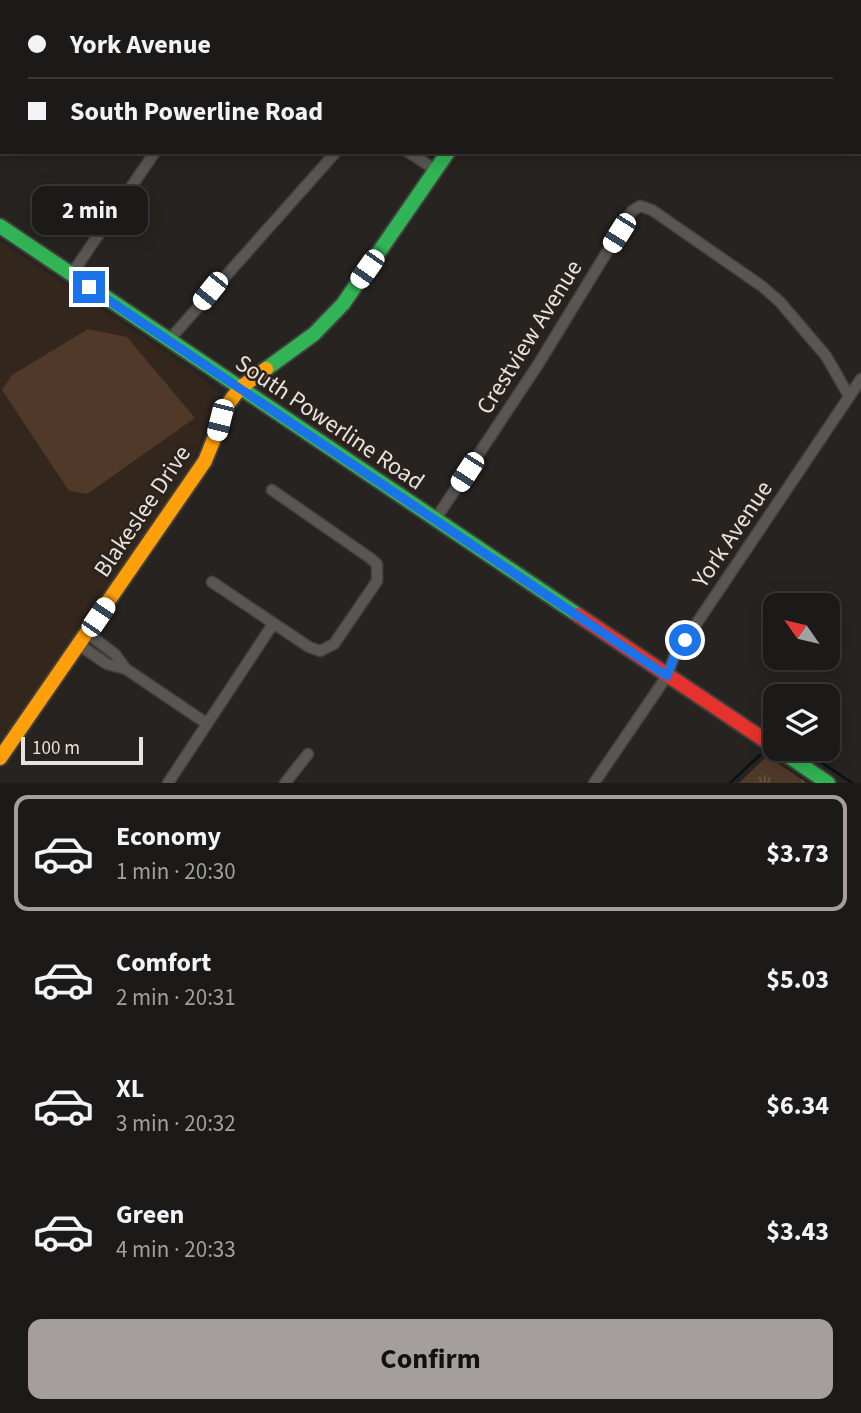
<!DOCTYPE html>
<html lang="en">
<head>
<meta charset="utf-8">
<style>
	body { margin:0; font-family:"Source Sans 3",sans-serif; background:#252321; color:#f1f3f6; height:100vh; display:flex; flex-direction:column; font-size:26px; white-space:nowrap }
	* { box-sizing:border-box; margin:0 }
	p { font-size:23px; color:#a0a1a2 }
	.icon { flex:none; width:38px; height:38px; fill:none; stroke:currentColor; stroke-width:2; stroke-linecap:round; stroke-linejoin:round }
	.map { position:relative; height:783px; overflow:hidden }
	.side { display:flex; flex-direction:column; background:#1c1a18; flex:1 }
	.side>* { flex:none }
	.banner { position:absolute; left:0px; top:0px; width:861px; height:154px; box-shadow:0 4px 18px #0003,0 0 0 2px #3a3837; display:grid; align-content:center; height:154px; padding:0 28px; background:#1c1a18 }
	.needle { width:46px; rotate:304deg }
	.buttons { position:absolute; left:763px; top:593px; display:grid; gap:14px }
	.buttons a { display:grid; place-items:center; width:77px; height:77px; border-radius:14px; background:#1c1a18; box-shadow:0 4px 18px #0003,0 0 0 2px #3a3837; font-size:35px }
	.scale { position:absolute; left:21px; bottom:18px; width:122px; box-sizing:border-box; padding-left:7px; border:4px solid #e8e2de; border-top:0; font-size:19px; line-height:24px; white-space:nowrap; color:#e8e2de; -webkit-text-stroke:5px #2a221c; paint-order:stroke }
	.end { position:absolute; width:32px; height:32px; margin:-16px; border:9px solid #1a73e8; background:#fff; box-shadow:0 0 0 4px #fff }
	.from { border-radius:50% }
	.bubble { position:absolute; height:49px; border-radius:14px; background:#1c1a18; box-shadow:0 4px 18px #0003,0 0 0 2px #3a3837; font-size:23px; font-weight:700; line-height:49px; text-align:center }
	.car { position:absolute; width:21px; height:42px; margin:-21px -10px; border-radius:9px; box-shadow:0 0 5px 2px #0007; background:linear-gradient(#fff 24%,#345 0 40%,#fff 0 76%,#345 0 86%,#fff 0) }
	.banner b { display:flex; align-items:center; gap:24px; height:66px; font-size:26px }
	.banner b+b { border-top:2px solid #3a3837 }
	.banner i { width:18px; height:18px; background:#f1f3f6 }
	ul { padding:12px 0 0; list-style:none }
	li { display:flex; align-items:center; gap:21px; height:116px; margin:0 14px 10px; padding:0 14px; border:4px solid transparent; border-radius:14px }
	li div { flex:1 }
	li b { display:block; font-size:26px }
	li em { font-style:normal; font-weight:700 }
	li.active { border-color:#a49f9c }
	li>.icon { width:63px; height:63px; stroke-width:1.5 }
	.cta { display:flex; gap:14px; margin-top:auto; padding:14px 28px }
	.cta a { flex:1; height:80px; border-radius:14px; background:#a49f9c; color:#111; font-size:28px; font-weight:700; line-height:80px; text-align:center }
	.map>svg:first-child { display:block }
	.built { fill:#32261d }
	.park { fill:url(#park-tufts) }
	.pitch { fill:#503929 }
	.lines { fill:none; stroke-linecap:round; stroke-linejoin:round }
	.stream { stroke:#051218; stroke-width:2.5 }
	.street-casing { stroke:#42403c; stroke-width:13 }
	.fast-casing { stroke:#42403c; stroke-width:18 }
	.slow-casing { stroke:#42403c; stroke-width:18 }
	.jam-casing { stroke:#42403c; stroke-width:18 }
	.street { stroke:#595653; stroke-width:10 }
	.fast { stroke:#30b455; stroke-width:14 }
	.slow { stroke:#ff9f0a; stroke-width:14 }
	.jam { stroke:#e5322d; stroke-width:14 }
	.route { stroke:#1a73e8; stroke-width:9 }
	.labels { text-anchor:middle; stroke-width:5; stroke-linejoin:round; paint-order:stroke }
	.street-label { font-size:24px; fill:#e8e2de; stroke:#2a221c }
</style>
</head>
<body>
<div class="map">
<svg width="861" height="783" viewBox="0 0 861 783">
	<defs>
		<pattern id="park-tufts" width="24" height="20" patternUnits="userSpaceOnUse" patternTransform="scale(1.75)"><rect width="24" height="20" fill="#503929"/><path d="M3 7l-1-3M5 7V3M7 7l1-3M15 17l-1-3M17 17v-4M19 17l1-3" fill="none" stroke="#695548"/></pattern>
	</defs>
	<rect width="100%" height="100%" fill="#262320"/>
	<path class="built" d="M0,241l182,122 39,31 -13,25 -14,42 -191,279 -3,-1z"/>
	<path class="park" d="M767,756l40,27h-68z"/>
	<path class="pitch" d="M88,329l39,8 68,81 -108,76 -18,-3 -67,-101 10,-15z"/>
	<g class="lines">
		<path class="stream" d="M802,749l50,34
			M730,783l30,-28"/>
		<defs>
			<path id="street" d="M207,0l3,2
				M434,0l3,2
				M761,0l2,2
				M221,2l1,-2
				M554,2l1,-2
				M793,2l1,-2
				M0,17l2,1
				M859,66l2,1
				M408,152l28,18
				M71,275l84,-123
				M169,340l167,-188
				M435,520l104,-157 93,-152 8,-5 12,4 111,77 17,15 46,54 23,40
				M212,582l97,65 11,4 14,-7 43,-63v-17l-7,-6 -98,-68
				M79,645l28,19 19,5 -11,-15 -28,-21
				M126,669l80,54
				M168,783l105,-159
				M285,783l23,-29
				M594,783l73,-107 7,-19 187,-278"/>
			<path id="fast" d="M0,226l578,389
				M266,369l48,-35 29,-30 105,-152
				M778,749l50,34"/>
			<path id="slow" d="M0,758l205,-297 23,-57 12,-16 26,-19"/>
			<path id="jam" d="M578,615l197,132"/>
		</defs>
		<use href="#street" class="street-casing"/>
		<use href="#fast" class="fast-casing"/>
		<use href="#slow" class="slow-casing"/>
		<use href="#jam" class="jam-casing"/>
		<use href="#street" class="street"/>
		<use href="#fast" class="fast"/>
		<use href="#slow" class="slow"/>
		<use href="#jam" class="jam"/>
	</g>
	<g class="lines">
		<path class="route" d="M89,287l578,389 7,-19 11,-17"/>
	</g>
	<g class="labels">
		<g class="street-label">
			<text transform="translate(529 337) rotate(-58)" y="8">Crestview Avenue</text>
			<text transform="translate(330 422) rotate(34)" y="8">South Powerline Road</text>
			<text transform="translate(142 511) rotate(-56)" y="8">Blakeslee Drive</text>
			<text transform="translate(732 534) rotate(-56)" y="8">York Avenue</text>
		</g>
	</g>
</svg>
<div class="buttons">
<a><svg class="needle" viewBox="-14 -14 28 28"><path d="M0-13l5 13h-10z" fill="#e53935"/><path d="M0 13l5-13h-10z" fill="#a0a1a2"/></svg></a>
<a><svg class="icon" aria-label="layers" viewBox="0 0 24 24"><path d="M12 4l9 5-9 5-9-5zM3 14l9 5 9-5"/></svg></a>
</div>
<div class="scale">100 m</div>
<i class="end from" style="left:685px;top:640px"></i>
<i class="end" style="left:89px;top:287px"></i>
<div class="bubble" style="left:32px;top:186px;width:116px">2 min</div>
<i class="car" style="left:619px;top:233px;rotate:212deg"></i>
<i class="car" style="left:367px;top:269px;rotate:215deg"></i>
<i class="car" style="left:210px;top:291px;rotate:219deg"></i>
<i class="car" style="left:220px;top:420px;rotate:194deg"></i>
<i class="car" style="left:467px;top:472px;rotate:213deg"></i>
<i class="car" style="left:98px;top:617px;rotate:34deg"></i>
<div class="banner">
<b><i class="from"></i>York Avenue</b>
<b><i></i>South Powerline Road</b>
</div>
</div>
<section class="side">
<ul>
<li class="active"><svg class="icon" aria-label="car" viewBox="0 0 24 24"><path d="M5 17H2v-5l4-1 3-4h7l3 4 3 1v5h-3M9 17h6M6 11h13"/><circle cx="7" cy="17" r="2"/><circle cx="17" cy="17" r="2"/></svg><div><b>Economy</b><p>1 min · 20:30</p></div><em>$3.73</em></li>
<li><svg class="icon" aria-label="car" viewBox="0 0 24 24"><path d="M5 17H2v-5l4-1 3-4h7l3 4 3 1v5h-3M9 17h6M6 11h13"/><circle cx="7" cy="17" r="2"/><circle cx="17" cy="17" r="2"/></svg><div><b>Comfort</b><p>2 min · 20:31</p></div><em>$5.03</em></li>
<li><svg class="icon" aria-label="car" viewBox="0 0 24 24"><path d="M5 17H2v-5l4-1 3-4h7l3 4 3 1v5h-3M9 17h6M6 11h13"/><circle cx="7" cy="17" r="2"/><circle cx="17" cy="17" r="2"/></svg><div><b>XL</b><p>3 min · 20:32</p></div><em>$6.34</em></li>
<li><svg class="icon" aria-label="car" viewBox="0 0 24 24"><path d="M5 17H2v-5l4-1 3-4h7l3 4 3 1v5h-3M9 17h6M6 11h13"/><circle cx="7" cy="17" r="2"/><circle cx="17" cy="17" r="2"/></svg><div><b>Green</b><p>4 min · 20:33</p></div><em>$3.43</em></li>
</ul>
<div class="cta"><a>Confirm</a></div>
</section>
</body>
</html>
